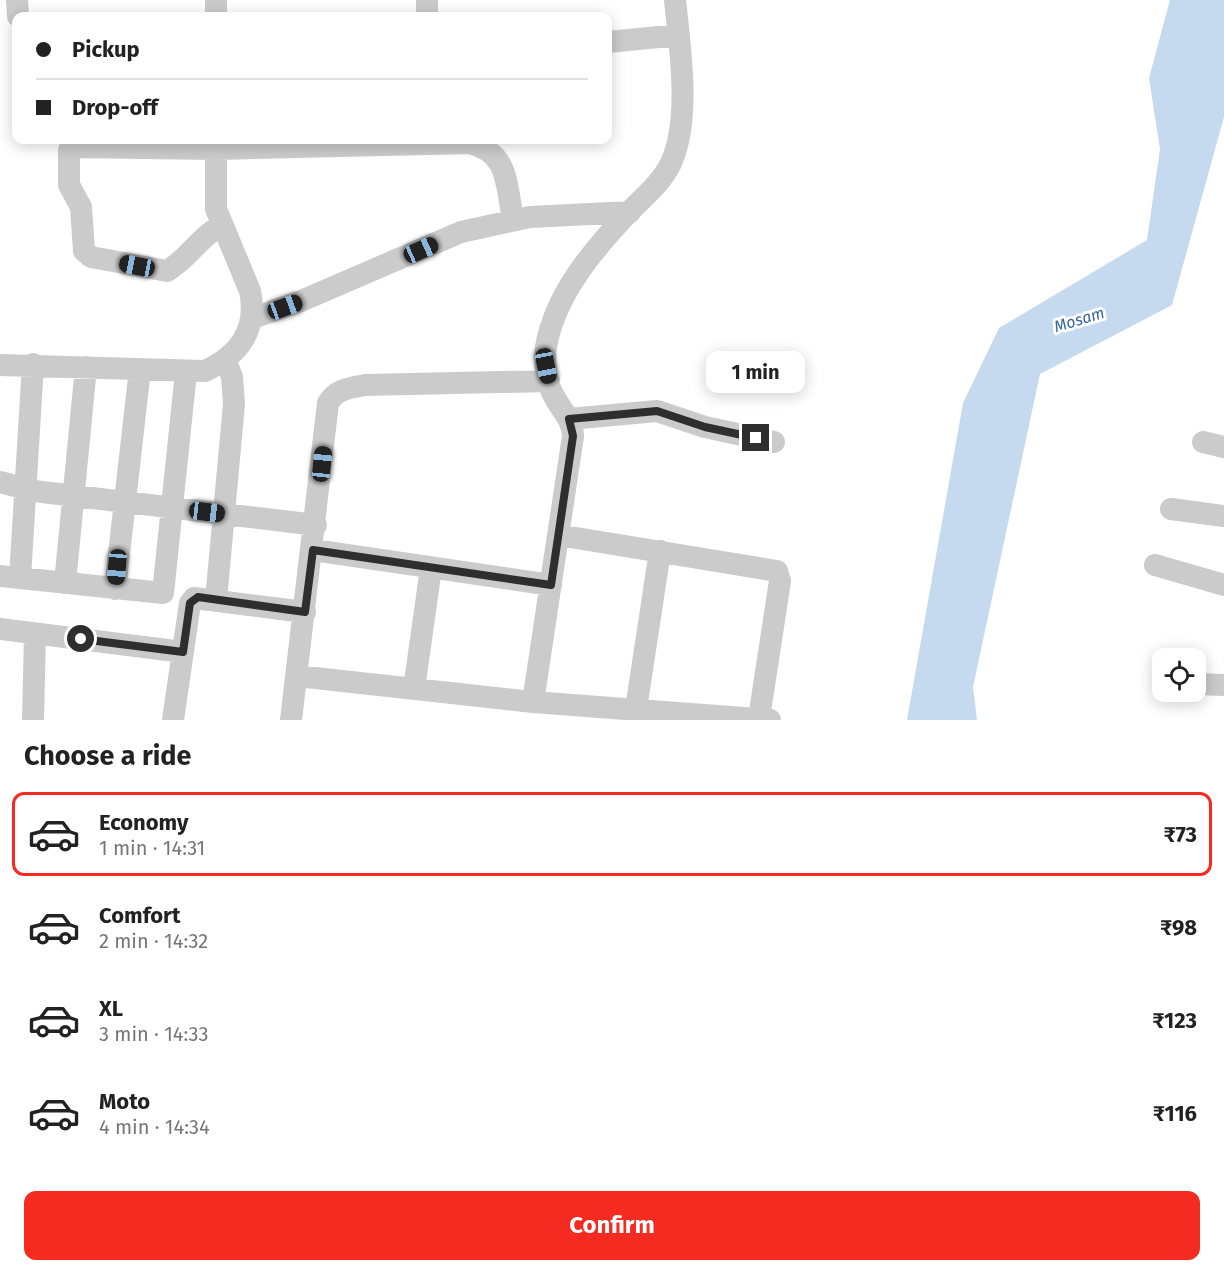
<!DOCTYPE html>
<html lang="en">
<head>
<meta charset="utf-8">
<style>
	body { margin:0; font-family:"Fira Sans",sans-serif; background:#f6f6f6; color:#222; height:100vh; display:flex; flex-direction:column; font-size:22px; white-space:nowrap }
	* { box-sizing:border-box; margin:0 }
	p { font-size:20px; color:#767676 }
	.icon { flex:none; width:33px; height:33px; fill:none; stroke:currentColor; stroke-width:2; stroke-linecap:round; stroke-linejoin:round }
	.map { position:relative; height:720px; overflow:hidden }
	.sheet { display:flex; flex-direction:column; background:#fff; flex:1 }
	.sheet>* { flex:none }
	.guide { position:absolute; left:12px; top:12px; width:600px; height:132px; border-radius:12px; box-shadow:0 3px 15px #0003; display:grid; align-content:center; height:132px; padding:0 24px; background:#fff }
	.fabs { position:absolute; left:1152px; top:648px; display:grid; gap:12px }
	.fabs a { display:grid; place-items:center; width:54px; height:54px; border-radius:12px; background:#fff; box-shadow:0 3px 15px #0003; font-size:30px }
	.end { position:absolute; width:27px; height:27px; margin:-14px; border:8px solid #2e2e2e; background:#fff; box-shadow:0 0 0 3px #fff }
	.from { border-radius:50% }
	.bubble { position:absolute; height:42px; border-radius:12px; background:#fff; box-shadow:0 3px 15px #0003; font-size:20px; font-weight:700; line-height:42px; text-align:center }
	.car { position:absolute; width:18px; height:36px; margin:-18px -9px; border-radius:8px; box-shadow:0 0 4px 2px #0007; background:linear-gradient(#222 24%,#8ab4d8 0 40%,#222 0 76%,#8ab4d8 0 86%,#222 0) }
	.guide b { display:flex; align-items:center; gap:21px; height:57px; font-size:22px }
	.guide b+b { border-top:2px solid #e0e0e0 }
	.guide i { width:15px; height:15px; background:#222 }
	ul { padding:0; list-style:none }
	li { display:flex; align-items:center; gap:18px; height:84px; margin:0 12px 9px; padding:0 12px; border:3px solid transparent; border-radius:12px }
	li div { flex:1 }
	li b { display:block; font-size:22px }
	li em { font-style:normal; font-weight:700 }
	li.on { border-color:#f52b21 }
	li>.icon { width:54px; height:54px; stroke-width:1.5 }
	h2 { padding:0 24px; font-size:27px; line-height:72px }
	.button { display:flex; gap:12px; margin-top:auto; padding:12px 24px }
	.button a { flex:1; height:69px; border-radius:12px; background:#f52b21; color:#fff; font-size:24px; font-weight:700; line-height:69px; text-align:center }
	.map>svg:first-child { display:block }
	.water { fill:#c5d9ef }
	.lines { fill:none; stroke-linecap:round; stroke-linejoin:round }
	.street { stroke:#cbcbcb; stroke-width:22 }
	.route { stroke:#2e2e2e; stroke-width:8 }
	.labels { text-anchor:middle; stroke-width:6; stroke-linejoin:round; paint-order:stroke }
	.water-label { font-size:16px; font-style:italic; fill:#356698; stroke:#fff }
</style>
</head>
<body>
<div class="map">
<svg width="1224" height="720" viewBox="0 0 1224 720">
	<rect width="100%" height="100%" fill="#fff"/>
	<path class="water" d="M1170,0h54v117l-52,188 -132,69 -67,313 4,33h-70l56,-317 36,-75 148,-88 13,-91 -11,-71z"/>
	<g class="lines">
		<path class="street" d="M17,0l1,16
			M216,16v-16
			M427,16v-16
			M608,42l71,-7
			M222,225c-22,11 -34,34 -55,46l-76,-14 -7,-6 -3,-44 -12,-22v-35l3,-3 144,2 253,-6c40,9 37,41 44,77
			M253,318l48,-17 160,-69 69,-15 100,-5
			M0,365l205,6c34,-16 53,-41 45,-80l-34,-82v-69
			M569,419l88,-8 48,16 69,15
			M1203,442l21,5
			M0,482l34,9 282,34
			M1171,509l53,7
			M558,535l219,36 3,10 -21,137
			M313,550l238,35
			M1155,565l69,20
			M0,576l163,17 23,-221
			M20,578l13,-214
			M65,583l21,-216
			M115,589l25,-220
			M216,600l18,-196 -2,-27 -7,-18
			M0,629l183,23
			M297,676l236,26 237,18
			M1196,684l28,1
			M414,689l17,-121
			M533,702l40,-266c0,-16 -12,-26 -19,-40 -8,-13 -10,-34 -8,-49 9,-53 48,-98 83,-135 15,-15 33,-30 42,-49 20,-44 9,-115 4,-163
			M636,709l24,-158
			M33,720l2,-86
			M173,720l17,-117 4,-5 111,14
			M291,720l37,-317c8,-14 22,-15 37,-18l184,-4"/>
	</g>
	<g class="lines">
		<path class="route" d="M81,639l102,13 7,-49 8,-6 107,15 8,-62 238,35 22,-149 -4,-17 88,-8 48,16 51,11"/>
	</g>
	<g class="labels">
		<g class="water-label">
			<text transform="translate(1079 319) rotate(-17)" y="6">Mosam</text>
		</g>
	</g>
</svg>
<div class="fabs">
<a><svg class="icon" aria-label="locate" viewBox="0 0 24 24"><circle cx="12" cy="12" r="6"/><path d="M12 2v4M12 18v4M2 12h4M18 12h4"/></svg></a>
</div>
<i class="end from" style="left:81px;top:639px"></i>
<i class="end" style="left:756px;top:438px"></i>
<div class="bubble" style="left:706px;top:351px;width:99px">1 min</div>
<i class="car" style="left:421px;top:250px;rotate:66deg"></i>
<i class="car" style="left:137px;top:266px;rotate:281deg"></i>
<i class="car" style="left:285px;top:307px;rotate:70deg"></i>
<i class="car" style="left:546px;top:366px;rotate:169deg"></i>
<i class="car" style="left:322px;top:464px;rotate:6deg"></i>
<i class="car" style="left:207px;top:512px;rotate:97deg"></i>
<i class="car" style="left:117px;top:567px;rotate:185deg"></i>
<div class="guide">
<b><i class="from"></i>Pickup</b>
<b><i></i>Drop-off</b>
</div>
</div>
<section class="sheet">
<h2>Choose a ride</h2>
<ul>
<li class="on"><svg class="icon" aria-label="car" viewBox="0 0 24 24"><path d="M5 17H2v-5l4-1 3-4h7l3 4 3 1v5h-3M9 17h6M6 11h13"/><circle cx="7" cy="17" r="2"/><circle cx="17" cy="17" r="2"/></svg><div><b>Economy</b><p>1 min · 14:31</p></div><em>₹73</em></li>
<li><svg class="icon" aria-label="car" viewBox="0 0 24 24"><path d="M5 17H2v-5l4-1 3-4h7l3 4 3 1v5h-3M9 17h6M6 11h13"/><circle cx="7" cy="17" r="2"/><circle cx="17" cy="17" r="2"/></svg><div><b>Comfort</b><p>2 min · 14:32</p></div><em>₹98</em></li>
<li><svg class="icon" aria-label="car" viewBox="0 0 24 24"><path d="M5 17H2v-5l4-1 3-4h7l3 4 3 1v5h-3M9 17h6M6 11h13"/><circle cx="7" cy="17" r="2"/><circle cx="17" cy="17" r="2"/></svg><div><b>XL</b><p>3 min · 14:33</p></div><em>₹123</em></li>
<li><svg class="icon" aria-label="car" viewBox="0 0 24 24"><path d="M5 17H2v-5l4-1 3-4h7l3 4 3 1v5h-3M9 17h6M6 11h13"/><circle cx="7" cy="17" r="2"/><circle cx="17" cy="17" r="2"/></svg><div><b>Moto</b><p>4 min · 14:34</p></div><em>₹116</em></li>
</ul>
<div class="button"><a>Confirm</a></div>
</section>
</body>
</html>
